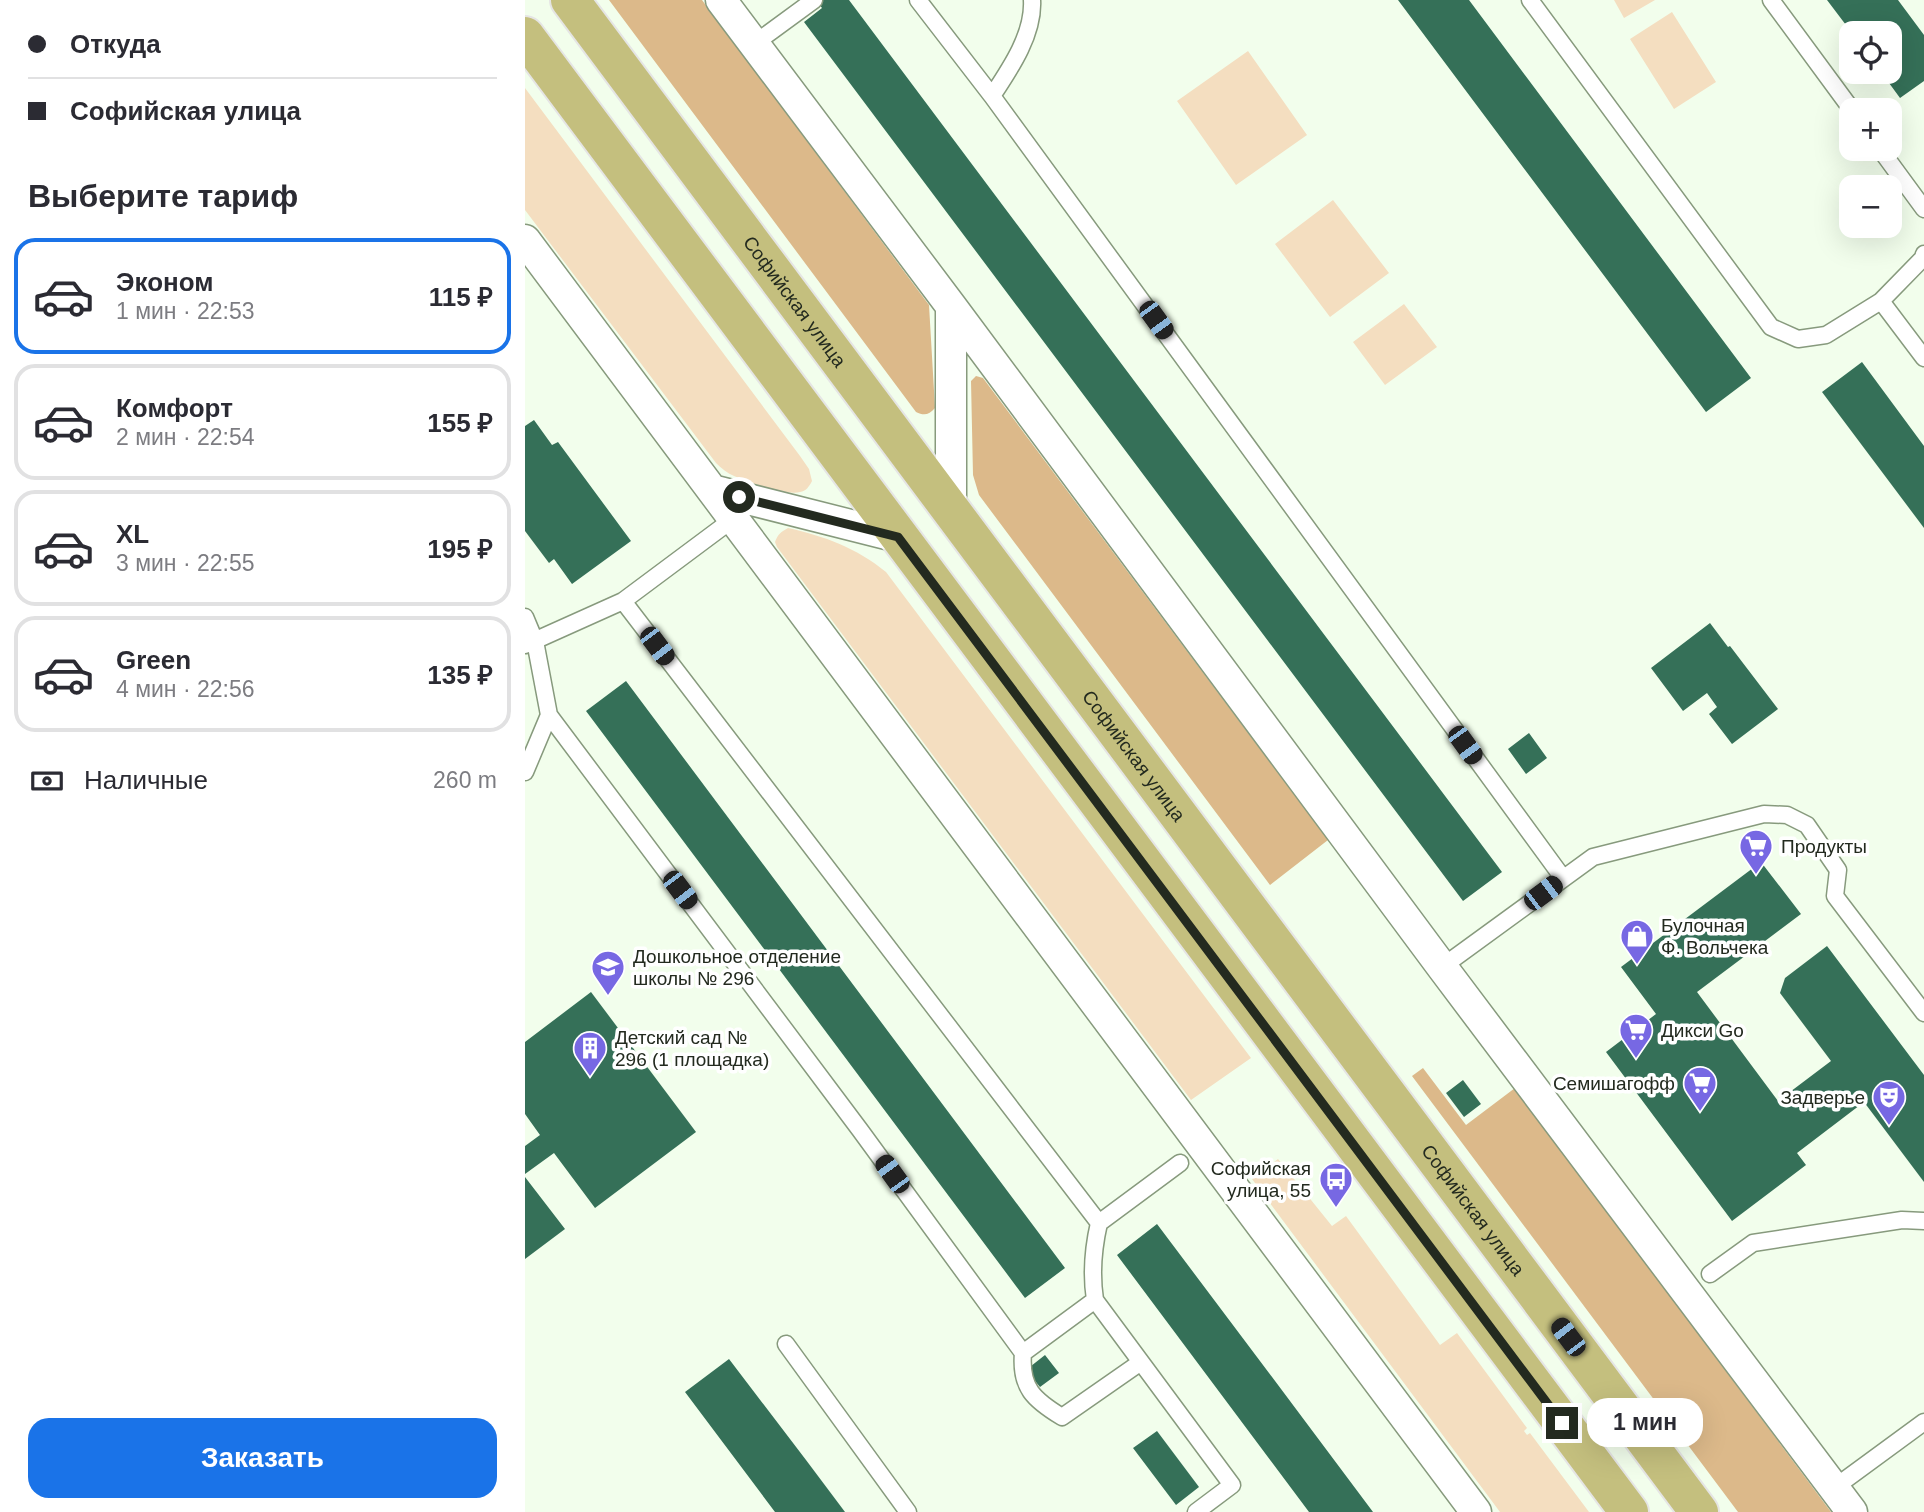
<!DOCTYPE html>
<html lang="ru">
<head>
<meta charset="utf-8">
<style>
	body { margin:0; font-family:Helvetica,sans-serif; background:#f7f7f7; color:#2b2b33; height:100vh; display:flex; flex-direction:column; font-size:26px; white-space:nowrap }
	* { box-sizing:border-box; margin:0 }
	p { font-size:23px; color:#7c7c81 }
	.icon { flex:none; width:38px; height:38px; fill:none; stroke:currentColor; stroke-width:2; stroke-linecap:round; stroke-linejoin:round }
	.map { position:relative; flex:1; overflow:hidden }
	.sheet { display:flex; flex-direction:column; background:#fff; width:525px }
	.sheet>* { flex:none }
	.guide { display:grid; align-content:center; height:154px; padding:0 28px; background:#fff }
	.fabs { position:absolute; left:1314px; top:21px; display:grid; gap:14px }
	.fabs a { display:grid; place-items:center; width:63px; height:63px; border-radius:14px; background:#fff; box-shadow:0 7px 28px #0002; font-size:35px }
	.end { position:absolute; width:32px; height:32px; margin:-16px; border:9px solid #232a1f; background:#fff; box-shadow:0 0 0 4px #fff }
	.from { border-radius:50% }
	.bubble { position:absolute; height:49px; border-radius:21px; background:#fff; box-shadow:0 7px 28px #0002; font-size:23px; font-weight:600; line-height:49px; text-align:center }
	.car { position:absolute; width:21px; height:42px; margin:-21px -10px; border-radius:9px; box-shadow:0 0 5px 2px #0007; background:linear-gradient(#222 24%,#8ab4d8 0 40%,#222 0 76%,#8ab4d8 0 86%,#222 0) }
	.guide b { display:flex; align-items:center; gap:24px; height:66px; font-size:26px }
	.guide b+b { border-top:2px solid #e1e1e2 }
	.guide i { width:18px; height:18px; background:#2b2b33 }
	ul { padding:0; list-style:none }
	li { display:flex; align-items:center; gap:21px; height:116px; margin:0 14px 10px; padding:0 14px; border:4px solid #e1e1e2; border-radius:21px }
	li div { flex:1 }
	li b { display:block; font-size:26px }
	li em { font-style:normal; font-weight:600 }
	li.selected { border-color:#1a73e8 }
	li>.icon { width:63px; height:63px; stroke-width:1.5 }
	h2 { padding:0 28px; font-size:32px; line-height:84px }
	.pay { display:flex; align-items:center; gap:18px; height:77px; padding:0 28px; font-size:26px }
	.pay p { margin-inline-start:auto }
	.primary-button { display:flex; gap:14px; margin-top:auto; padding:14px 28px }
	.primary-button a { flex:1; height:80px; border-radius:21px; background:#1a73e8; color:#fff; font-size:28px; font-weight:600; line-height:80px; text-align:center }
	main { display:flex; flex:1; min-height:0 }
	.map>svg:first-child { display:block }
	.green { fill:#f4dec0 }
	.forest { fill:#dcb98a }
	.building { fill:#357058 }
	.lines { fill:none; stroke-linecap:round; stroke-linejoin:round }
	.lane-casing { stroke:#879a7d; stroke-width:19 }
	.street-casing { stroke:#879a7d; stroke-width:33 }
	.primary-casing { stroke:#e5e5e4; stroke-width:42 }
	.lane { stroke:#fff; stroke-width:16 }
	.street { stroke:#fff; stroke-width:30 }
	.primary { stroke:#c4bf7e; stroke-width:38 }
	.route { stroke:#232a1f; stroke-width:9 }
	.labels { text-anchor:middle; stroke-width:7; stroke-linejoin:round; paint-order:stroke }
	.street-label { font-size:19px; fill:#232a1f; stroke:#fff }
	.poi-label { font-size:19px; fill:#232a1f; stroke:#fff; text-anchor:start }
</style>
</head>
<body>
<main>
<section class="sheet">
<div class="guide">
<b><i class="from"></i>Откуда</b>
<b><i></i>Софийская улица</b>
</div>
<h2>Выберите тариф</h2>
<ul>
<li class="selected"><svg class="icon" aria-label="car" viewBox="0 0 24 24"><path d="M5 17H2v-5l4-1 3-4h7l3 4 3 1v5h-3M9 17h6M6 11h13"/><circle cx="7" cy="17" r="2"/><circle cx="17" cy="17" r="2"/></svg><div><b>Эконом</b><p>1 мин · 22:53</p></div><em>115 ₽</em></li>
<li><svg class="icon" aria-label="car" viewBox="0 0 24 24"><path d="M5 17H2v-5l4-1 3-4h7l3 4 3 1v5h-3M9 17h6M6 11h13"/><circle cx="7" cy="17" r="2"/><circle cx="17" cy="17" r="2"/></svg><div><b>Комфорт</b><p>2 мин · 22:54</p></div><em>155 ₽</em></li>
<li><svg class="icon" aria-label="car" viewBox="0 0 24 24"><path d="M5 17H2v-5l4-1 3-4h7l3 4 3 1v5h-3M9 17h6M6 11h13"/><circle cx="7" cy="17" r="2"/><circle cx="17" cy="17" r="2"/></svg><div><b>XL</b><p>3 мин · 22:55</p></div><em>195 ₽</em></li>
<li><svg class="icon" aria-label="car" viewBox="0 0 24 24"><path d="M5 17H2v-5l4-1 3-4h7l3 4 3 1v5h-3M9 17h6M6 11h13"/><circle cx="7" cy="17" r="2"/><circle cx="17" cy="17" r="2"/></svg><div><b>Green</b><p>4 мин · 22:56</p></div><em>135 ₽</em></li>
</ul>
<div class="pay"><svg class="icon" aria-label="cash" viewBox="0 0 24 24"><path d="M3 7h18v10H3z"/><circle cx="12" cy="12" r="2"/></svg>Наличные<p>260 m</p></div>
<div class="primary-button"><a>Заказать</a></div>
</section>
<div class="map">
<svg width="1399" height="1512" viewBox="0 0 1399 1512">
	<rect width="100%" height="100%" fill="#f2feec"/>
	<path class="green" d="M1089,0h41l-31,18z
		M1147,12l44,70 -42,27 -44,-70z
		M723,51l59,84 -71,50 -59,-84z
		M0,88l275,368 9,13 3,12c-3,6 -6,10 -12,11 -13,4 -53,-10 -66,-16 -7,-3 -13,-8 -18,-13l-191,-253z
		M808,200l56,73 -59,44 -55,-73z
		M879,304l33,43 -52,38 -32,-43z
		M263,528c36,8 69,20 98,44l365,486 -60,42 -414,-553 -2,-5c3,-8 6,-10 13,-14z
		M753,1159l54,67 14,-10 94,129 17,-12 70,95 -3,3 3,4 3,-2 59,79h-89l-248,-333z"/>
	<path class="forest" d="M84,0h93l227,305 6,103c-6,7 -11,8 -19,4z
		M451,376l7,2 345,462 -58,45 -291,-390 -6,-20 -2,-94z
		M898,1068l43,57 49,-37 316,424h-93l-326,-436z"/>
	<path class="building" d="M291,0h33l653,872 -39,29 -659,-879 18,-14z
		M873,0h71l282,378 -45,34z
		M1302,0h71l26,35v46l-24,17 -19,-26h9v-39h-38z
		M1337,362l62,84v82l-102,-136z
		M9,420l18,25 6,-3 73,99 -59,43 -18,-25 -5,4 -24,-32v-105z
		M1185,623l18,24 2,-1 48,63 -46,35 -23,-30 8,-7 -10,-14 -24,18 -32,-43z
		M101,681l439,587 -40,30 -439,-587z
		M1004,733l18,25 -21,16 -18,-25z
		M1236,862l40,52 -104,78 81,109 53,-40 -51,-68 5,-15 42,-32 97,129v107l-60,-80 -67,51 9,12 -74,56 -126,-169 50,-38 -35,-47z
		M66,992l105,140 -101,76 -41,-55 -29,21v-28l15,-11 -15,-21v-72z
		M938,1080l18,24 -17,13 -18,-24z
		M0,1177l40,52 -40,30z
		M632,1224l112,149 104,139h-64l-192,-257z
		M520,1355l14,18 -19,14 -14,-17z
		M204,1359l77,101 39,52h-70l-90,-120z
		M632,1431l42,56 -23,18 -43,-57z"/>
	<g class="lines">
		<defs>
			<path id="lane" d="M393,0l74,96 571,782
				M1005,0l241,327 27,12 28,-4 55,-34 42,-43 1,-4
				M1246,0l81,110
				M229,44l60,-44
				M467,96c18,-27 42,-62 40,-96
				M1355,149l44,60
				M1356,301l43,57
				M98,601l476,622
				M0,617l10,24 14,74 -24,57
				M0,645l98,-44 110,-82
				M24,715l311,415 163,223 72,-53 137,185 -36,27
				M917,967l151,-110 171,-43 23,1 20,10 31,45 -3,26 89,117
				M1185,1274l43,-31 149,-23 22,1
				M570,1300c-4,-26 -2,-51 4,-77l81,-60
				M261,1344l122,168
				M498,1353c-3,35 11,47 39,64l79,-55
				M1309,1488l90,-66"/>
			<path id="street" d="M196,0l230,306 491,661 410,545
				M0,240l951,1272
				M426,306v206
				M187,490l186,47"/>
			<g id="primary">
				<path id="s1" d="M45,0l1129,1512"/>
				<path d="M0,36l1104,1476"/>
			</g>
		</defs>
		<use href="#lane" class="lane-casing"/>
		<use href="#street" class="street-casing"/>
		<use href="#primary" class="primary-casing"/>
		<use href="#lane" class="lane"/>
		<use href="#street" class="street"/>
		<use href="#primary" class="primary"/>
	</g>
	<g class="lines">
		<path class="route" d="M214,497l159,40 664,886"/>
	</g>
	<defs>
		<symbol id="supermarket-pin" viewBox="-11 -11 22 30"><path d="M0 17L-7.5 6A9.5 9.5 0 1 1 7.5 6Z" fill="#7768e3" stroke="#fff"/><path d="M-6-5.5h2.5l.6 2H6L4.5 2H-2.5L-4.4-4H-6ZM-1.5 3.2a1.3 1.3 0 1 0 .1 0ZM3 3.2a1.3 1.3 0 1 0 .1 0Z" fill="#fff"/></symbol>
		<symbol id="shop-pin" viewBox="-11 -11 22 30"><path d="M0 17L-7.5 6A9.5 9.5 0 1 1 7.5 6Z" fill="#7768e3" stroke="#fff"/><path d="M-5-2.5h2.3a2.7 3.5 0 0 1 5.4 0H5L5.5 6h-11ZM-1.5-2.5h3a1.5 2.3 0 0 0-3 0Z" fill="#fff"/></symbol>
		<symbol id="school-pin" viewBox="-11 -11 22 30"><path d="M0 17L-7.5 6A9.5 9.5 0 1 1 7.5 6Z" fill="#7768e3" stroke="#fff"/><path d="M0-5L7-2L0 1L-7-2ZM-4 1L0 2.5L4 1V4Q0 6-4 4Z" fill="#fff"/></symbol>
		<symbol id="building-pin" viewBox="-11 -11 22 30"><path d="M0 17L-7.5 6A9.5 9.5 0 1 1 7.5 6Z" fill="#7768e3" stroke="#fff"/><path d="M-4-6H4V6H1V3H-1V6H-4ZM-2.5-4.3h1.7v1.8h-1.7ZM.8-4.3h1.7v1.8H.8ZM-2.5-1h1.7V.8h-1.7ZM.8-1h1.7V.8H.8Z" fill="#fff"/></symbol>
		<symbol id="theatre-pin" viewBox="-11 -11 22 30"><path d="M0 17L-7.5 6A9.5 9.5 0 1 1 7.5 6Z" fill="#7768e3" stroke="#fff"/><path d="M-5-5.5Q0-4 5-5.5V0Q5 5 0 6Q-5 5-5 0ZM-3.3-2.5H-1v1.5H-3.3ZM1-2.5H3.3v1.5H1ZM-2.8 1Q0 5.5 2.8 1Z" fill="#fff"/></symbol>
		<symbol id="bus-pin" viewBox="-11 -11 22 30"><path d="M0 17L-7.5 6A9.5 9.5 0 1 1 7.5 6Z" fill="#7768e3" stroke="#fff"/><path d="M-5-6H5V4H4V6H2V4H-2V6H-4V4H-5ZM-3.5-4V0h7V-4ZM-3.5 1.2v1.5H-2V1.2ZM2 1.2v1.5H3.5V1.2Z" fill="#fff"/></symbol>
	</defs>
	<g fill-rule="evenodd">
		<use href="#supermarket-pin" x="1212" y="827" width="38" height="52"/>
		<use href="#shop-pin" x="1093" y="917" width="38" height="52"/>
		<use href="#school-pin" x="64" y="948" width="38" height="52"/>
		<use href="#supermarket-pin" x="1092" y="1011" width="38" height="52"/>
		<use href="#building-pin" x="46" y="1029" width="38" height="52"/>
		<use href="#supermarket-pin" x="1156" y="1064" width="38" height="52"/>
		<use href="#theatre-pin" x="1345" y="1078" width="38" height="52"/>
		<use href="#bus-pin" x="792" y="1160" width="38" height="52"/>
	</g>
	<g class="labels">
		<g class="street-label">
			<text dy="7" stroke="none"><textPath href="#s1" startOffset="376">Софийская улица</textPath></text>
			<text dy="7" stroke="none"><textPath href="#s1" startOffset="943">Софийская улица</textPath></text>
			<text dy="7" stroke="none"><textPath href="#s1" startOffset="1510">Софийская улица</textPath></text>
		</g>
		<g class="poi-label">
			<text x="1256" y="853">Продукты</text>
			<text x="1136" y="932">Булочная<tspan x="1136" dy="22">Ф. Вольчека</tspan></text>
			<text x="108" y="963">Дошкольное отделение<tspan x="108" dy="22">школы № 296</tspan></text>
			<text x="1136" y="1037">Дикси Go</text>
			<text x="90" y="1044">Детский сад №<tspan x="90" dy="22">296 (1 площадка)</tspan></text>
			<text x="1150" y="1090" text-anchor="end">Семишагофф</text>
			<text x="1340" y="1104" text-anchor="end">Задверье</text>
			<text x="786" y="1175" text-anchor="end">Софийская<tspan x="786" dy="22">улица, 55</tspan></text>
		</g>
	</g>
</svg>
<div class="fabs">
<a><svg class="icon" aria-label="locate" viewBox="0 0 24 24"><circle cx="12" cy="12" r="6"/><path d="M12 2v4M12 18v4M2 12h4M18 12h4"/></svg></a>
<a>+</a>
<a>−</a>
</div>
<i class="end from" style="left:214px;top:497px"></i>
<i class="end" style="left:1037px;top:1423px"></i>
<div class="bubble" style="left:1062px;top:1398px;width:116px">1 мин</div>
<i class="car" style="left:631px;top:320px;rotate:144deg"></i>
<i class="car" style="left:132px;top:646px;rotate:143deg"></i>
<i class="car" style="left:940px;top:745px;rotate:144deg"></i>
<i class="car" style="left:155px;top:890px;rotate:143deg"></i>
<i class="car" style="left:1018px;top:893px;rotate:53deg"></i>
<i class="car" style="left:367px;top:1174px;rotate:324deg"></i>
<i class="car" style="left:1043px;top:1337px;rotate:323deg"></i>
</div>
</main>
</body>
</html>
